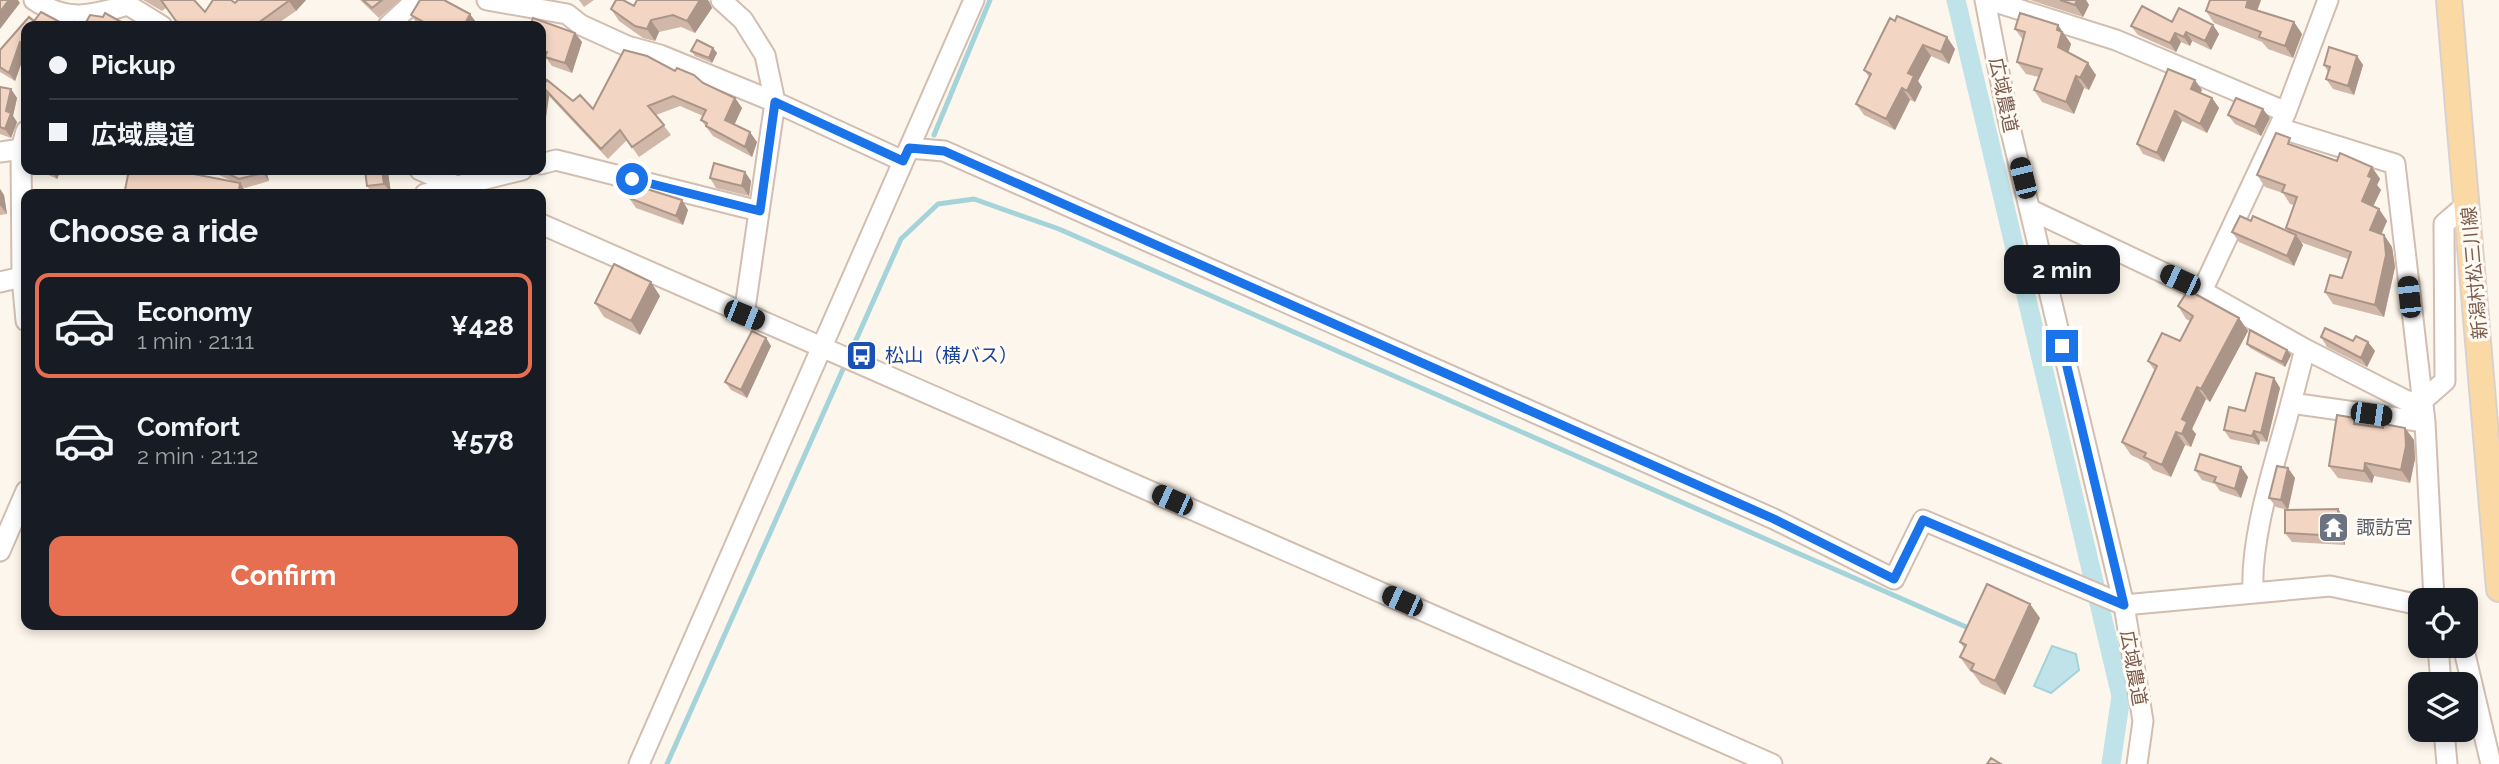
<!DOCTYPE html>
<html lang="en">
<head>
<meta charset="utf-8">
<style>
	body { margin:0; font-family:Raleway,"Noto Sans JP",sans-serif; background:#20242c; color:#f1f3f6; height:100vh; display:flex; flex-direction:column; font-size:26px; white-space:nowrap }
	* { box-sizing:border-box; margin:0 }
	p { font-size:23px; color:#9ea1a6 }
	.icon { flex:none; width:38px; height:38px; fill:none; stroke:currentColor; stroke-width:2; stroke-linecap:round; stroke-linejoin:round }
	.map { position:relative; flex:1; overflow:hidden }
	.sheet { position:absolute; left:21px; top:189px; width:525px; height:441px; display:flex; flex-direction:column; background:#171b24; border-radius:14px; box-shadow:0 4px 10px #0003 }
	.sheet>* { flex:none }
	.guide { position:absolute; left:21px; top:21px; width:525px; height:154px; border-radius:14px; box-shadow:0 4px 10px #0003; display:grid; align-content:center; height:154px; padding:0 28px; background:#171b24 }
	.buttons { position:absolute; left:2408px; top:588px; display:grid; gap:14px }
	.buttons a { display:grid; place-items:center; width:70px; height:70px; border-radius:14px; background:#171b24; box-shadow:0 4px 10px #0003; font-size:35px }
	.end { position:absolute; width:32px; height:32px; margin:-16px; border:9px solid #1a73e8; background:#fff; box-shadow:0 0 0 4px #fff }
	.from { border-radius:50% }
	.bubble { position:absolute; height:49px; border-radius:14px; background:#171b24; box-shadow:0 4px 10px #0003; font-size:23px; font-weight:700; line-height:49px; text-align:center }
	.car { position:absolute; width:21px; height:42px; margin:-21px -10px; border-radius:9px; box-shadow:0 0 5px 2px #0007; background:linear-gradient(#222 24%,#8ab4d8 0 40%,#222 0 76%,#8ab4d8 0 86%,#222 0) }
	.guide b { display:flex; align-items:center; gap:24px; height:66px; font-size:26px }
	.guide b+b { border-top:2px solid #363941 }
	.guide i { width:18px; height:18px; background:#f1f3f6 }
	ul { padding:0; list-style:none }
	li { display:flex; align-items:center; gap:21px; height:105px; margin:0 14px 10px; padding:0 14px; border:4px solid transparent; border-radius:14px }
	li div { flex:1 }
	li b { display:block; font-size:26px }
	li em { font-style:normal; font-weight:700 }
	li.active { border-color:#e76f51 }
	li>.icon { width:63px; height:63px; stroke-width:1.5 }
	h2 { padding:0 28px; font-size:32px; line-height:84px }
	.primary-button { display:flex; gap:14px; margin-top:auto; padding:14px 28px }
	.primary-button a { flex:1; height:80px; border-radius:14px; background:#e76f51; color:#fff; font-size:28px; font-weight:700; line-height:80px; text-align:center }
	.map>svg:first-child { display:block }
	.water { fill:#bfe3e8; stroke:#a5d3da; stroke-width:2 }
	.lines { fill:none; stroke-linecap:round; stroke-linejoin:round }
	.stream { stroke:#a5d3da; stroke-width:5 }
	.canal { stroke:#bfe3e8; stroke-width:19 }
	.minor-casing { stroke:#d1beb0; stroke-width:23 }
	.major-casing { stroke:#dad1cd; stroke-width:28 }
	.minor { stroke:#fff; stroke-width:19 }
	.major { stroke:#fbd9a5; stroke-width:24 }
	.wall { fill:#d1b7a8 }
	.shaded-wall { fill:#aa9588 }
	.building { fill:#f3d5c3; stroke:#aa9588; stroke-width:2 }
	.route { stroke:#1a73e8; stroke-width:9 }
	.labels { text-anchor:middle; stroke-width:6; stroke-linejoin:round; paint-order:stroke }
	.street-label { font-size:19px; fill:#7a5c4d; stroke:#fffaf3 }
	.transit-label { font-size:19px; fill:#164399; stroke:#fffaf3; text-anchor:start }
	.worship-label { font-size:19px; fill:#5b616d; stroke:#fffaf3; text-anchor:start }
</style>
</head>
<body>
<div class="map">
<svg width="2499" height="764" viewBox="0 0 2499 764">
	<rect width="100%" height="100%" fill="#fdf6ec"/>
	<path class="water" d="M2052,646l24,8 3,16 -28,23 -17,-7z"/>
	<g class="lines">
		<path class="stream" d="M934,135l56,-135
			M667,764l234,-525 37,-35 36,-5 85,30 914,401"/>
		<path class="canal" d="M1956,0l165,696 -10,68"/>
		<defs>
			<path id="minor" d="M34,0c34,23 58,15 94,5l34,21
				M487,0l80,14 14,11 46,21 33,9 115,47 128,59
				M721,0l22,20 22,35 10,47 -31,213
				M1985,0l23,119 116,486 19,116 -6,43
				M1989,0l127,40 170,72
				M388,26l28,-26
				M2279,128l116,36 30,258 9,178
				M26,131l-5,18 1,128 4,44
				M909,148l35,3 830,368 120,60 29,-59 201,85 206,-19 90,19
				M0,152l21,-3
				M541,164l15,-4 203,51
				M420,170l41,18
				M425,194l97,-24
				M2031,210l171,81 103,58 -14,54 134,19
				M541,224l1231,540
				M0,282l26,-6
				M2202,291l84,-179 42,-112
				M2305,349l102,52 14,1 24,-21 -1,-157 23,-20
				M0,551l26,-60
				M2253,593c-3,-59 23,-132 38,-190
				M2438,646l3,38
				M2463,646l28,118
				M2444,730l3,34
				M639,764l335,-764"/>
			<path id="major" d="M2449,0l50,589"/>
		</defs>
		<use href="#minor" class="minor-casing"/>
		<use href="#major" class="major-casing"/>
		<use href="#minor" class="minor"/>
		<use href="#major" class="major"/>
	</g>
	<path class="wall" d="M143,0h51l11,12 30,-9 3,-3h68l-10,11 -22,15h-94l-14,-18 -4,3z
		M360,0h40l-21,18z
		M579,0h15l-10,7z
		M2030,0h56l3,5 -6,12z
		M2210,0h51l-4,11 37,11 8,12 -9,24 -25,-9 -6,-7 -48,-19 -8,-12z
		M709,1l3,7 -17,25 -14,-6 -22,5 -4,9 -12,-3 -24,-17 -8,-12z
		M41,12l19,10 3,4h-37v25l-11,30 -15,-9v-22l29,-33 5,4z
		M411,15l68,11h-60z
		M1890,18l65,31 -6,15 -18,-8 -13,25 4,6 -7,15 -5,-2 -15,30 -31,-15 -8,-11 13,-27 -5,-7z
		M2172,22l41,3 6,9 -8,16 -19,-9 -2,5 -9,-4 -5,10 -38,-17 -7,-9z
		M2058,25l13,19 -3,9 28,22 -7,15 -5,-2 -10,26 -32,-12 -8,-12 5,-13 -13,-3 -9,-12 6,-22 -8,-11z
		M541,26l34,7 7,9 -10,31 -20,-7 -5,-7 -6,-2z
		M713,48l4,5 -5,10 -17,-7 -4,-5z
		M2357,56l6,9 -9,30 -21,-6 -7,-10 2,-7 -4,-7z
		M675,71l60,27 7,10 -8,17 23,17 -5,15 -39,-21 -12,-16 2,-4 -23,-10 -24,9 15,20 -32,22 -12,-17 -19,19 -59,-63 -7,49h-1v-68l6,3 26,21 20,8z
		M0,87l11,2 6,9 -4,18 4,6 -6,16 -11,-4z
		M2202,90l-2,3 12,5 7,10 -12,25 -25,-12 -18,41 -21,-8 -6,-10z
		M2228,115l42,3 -9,18 -26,-12z
		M2296,146l41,15 35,6 8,12 -3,6 4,5 -8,16 6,3 8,12 -6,13 3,1 8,12 3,20 -11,50 -51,-13 -8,-12 17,-14 6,-19 -48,-17 3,3 -9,21 -55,-24 -7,-10 19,-11 38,11 -3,-4 8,-23 -4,-1 -7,-11 -18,-6 -8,-12z
		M38,170h23l-4,9z
		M214,170h52l3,11 -24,7 -3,-2 5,7 -1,1h-118l-3,-4 109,-8 -17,-8z
		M365,170h22l4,23 -18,1 -6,-8z
		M745,172l6,9 -2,15 -33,-8 -6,-10z
		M0,189l4,6 3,19 -7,1z
		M629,198l53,2 6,10 -5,15 -47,-17z
		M660,296l-20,39 -36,-18 -9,-14z
		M2178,306l61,12 9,13 -38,71 -4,-3 -14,30 4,5 -5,13 -6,-2 -14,32 -18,-7 -5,-7 -17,-8 -9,-13 33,-71 -7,-10 32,-20 10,-20 -4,-2z
		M2321,337l47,5 7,9 -8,16 -40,-20z
		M766,338l5,8 -24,52 -16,-8 -6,-8z
		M2247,344l40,6 4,5 -6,12 -35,-19z
		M2274,378l6,10 -13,54 -7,-1 -1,4 -29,-6 -6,-9 21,-19z
		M2355,418l5,7 23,3h22l9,12 1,19 -5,24 -36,-7 -2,7 -34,-5 -9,-12z
		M2241,467l7,10 -7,21 -21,-7 -5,-7 -13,-4 -7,-10z
		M2288,468l7,10 -7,32 -12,-3 -7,-9z
		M2338,509l6,9 1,27 -53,-3 -7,-9z
		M2040,618l-35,77 -24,-11 -8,-11 -3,-2 -10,-14 4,-9 -4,-6z"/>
	<path class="shaded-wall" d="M9,0h9l2,3 -20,26v-17z
		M290,0h16l-10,11 -7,-10z
		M700,0h8l4,8 -17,25 -8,-12z
		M2077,0h9l3,5 -6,12 -8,-12z
		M2248,0h13l-7,19 -8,-12z
		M470,14l9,12h-15z
		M651,20l8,12 -4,9 -8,-12z
		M2294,22l8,12 -9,24 -8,-12z
		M2058,25l13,19 -5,15 -8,-12 -1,-17z
		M2213,25l6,9 -8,16 -6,-9z
		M2186,32l6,9 -2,5 -6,-9z
		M575,33l7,9 -10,31 -7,-10z
		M2175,33l6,9 -5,10 -6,-9z
		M1947,37l8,12 -6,15 -8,-12z
		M20,42l6,8 -11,31 -6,-8z
		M1923,45l8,11 -13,25 4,6 -7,15 -8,-11 1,-18z
		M713,48l4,5 -5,10 -3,-5z
		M2357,56l6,9 -9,30 -6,-9z
		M2088,63l8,12 -7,15 -9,-12z
		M543,74l7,10 -8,2z
		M2076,76l8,12 -10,26 -8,-12z
		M2195,80l7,10 -4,8 -7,-9z
		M542,86l7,10 -7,49 -1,-52z
		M1902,88l8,12 -15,30 -9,-11z
		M11,89l6,9 -4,18 4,6 -6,16 -6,-9 1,-18z
		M735,98l7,10 -10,22 -7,-10z
		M2212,98l7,10 -12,25 -7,-9z
		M2263,109l7,9 -9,18 -6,-9z
		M2175,111l7,10 -18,41 -7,-9z
		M750,132l7,10 -5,15 -7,-10z
		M2372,167l8,12 -3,6 4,5 -11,23 -8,-12 6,-25z
		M51,170h10l-4,9z
		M262,170h4l3,11 -6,-8z
		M382,170l6,1 3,22 -7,-9z
		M745,172l6,9 -2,15 -7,-10z
		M240,183l7,10 -1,1h-4l-3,-4z
		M0,189l4,6 3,19 -7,-9z
		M682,200l6,10 -5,15 -7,-9z
		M2379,209l8,12 -9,21 -8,-12z
		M2296,235l7,10 -9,21 -7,-10z
		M2384,235l8,12 3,20 -11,50 -9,-12z
		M651,282l9,14 -20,39 -9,-14z
		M2239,318l9,13 -38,71 -9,-13z
		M766,338l5,8 -24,52 -6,-8z
		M2368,342l7,9 -8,16 -6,-9z
		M2287,350l4,5 -6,12 -3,-5z
		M2274,378l6,10 -13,54 -6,-9z
		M2197,387l9,12 -14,30 4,5 -5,13 -9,-13v-15z
		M2405,428l9,12 1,19 -5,24 -9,-13z
		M2254,431l6,10 -1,4 -7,-9z
		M2176,432l9,13 -14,32 -9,-12z
		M2365,463l9,13 -2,7 -8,-12z
		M2241,467l7,10 -7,21 -6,-9z
		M2288,468l7,10 -7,32 -7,-10z
		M2338,509l6,9 1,27 -7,-9z
		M2030,604l10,14 -35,77 -10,-14z"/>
	<path class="building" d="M0,0h9l-9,12z
		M161,0h33l11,12 8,-12h18l4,3 3,-3h52l-36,26h-68l-10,-5z
		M363,0h19l-10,8z
		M420,0h24l26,14 -6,12h-38l1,-2 -16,-9z
		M616,0h7l11,6 3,-6h63l-13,21 -14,-6 -22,5 -4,9 -12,-3 -24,-17z
		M2060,0h17l-2,5z
		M2210,0h38l-2,7 48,15 -9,24 -26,-9 2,-5 -55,-21z
		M2142,6l30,16 7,-14 34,17 -8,16 -19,-9 -2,5 -9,-4 -5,10 -39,-17z
		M41,12l19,10 -3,4h-31v21l-6,-5 -11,31 -9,-6v-17l29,-33 5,4z
		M105,13l22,12v1h-43l6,-11 13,2z
		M2020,13l38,12 -1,5 5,2 -4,15 30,16 -8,15 -4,-2 -10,26 -32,-12 8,-21 -25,-7 8,-30 -10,-3z
		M1897,16l50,21 -6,15 -18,-7 -15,28 6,3 -7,15 -5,-3 -16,31 -30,-15 15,-30 -7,-4 26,-52 5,3z
		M533,18l42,15 -10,30 -20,-6 2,-5 -6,-2v-24h-11z
		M75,22l7,4h-9z
		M697,40l16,8 -4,10 -18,-7z
		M2329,47l28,9 -9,30 -22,-7 4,-12 -6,-2z
		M624,50l23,6 28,15 2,-3 17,7 9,8 32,15 -10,22 25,12 -5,15 -39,-21 1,-3 -6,-3 5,-10 -33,-14 -25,10 16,19 -32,22 -12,-17 -19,19 -59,-63 -1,7v-16l2,-3 -1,12 5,-6 26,21 7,-6 13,14z
		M2168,69l27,11 -4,9 21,9 -12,26 -25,-13 -18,42 -20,-9z
		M0,87l11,2 -5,22 5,2 -6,16 -5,-2z
		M2236,98l27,11 -8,18 -27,-12z
		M2276,133l14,5 -2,6 49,17 3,-8 32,14 -4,9 4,2 -10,23 17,8 -9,21 14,5 2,20 -11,50 -50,-13 5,-17 12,3 9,-26 -65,-24 11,-31 -15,-5 3,-7 -28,-10z
		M714,163l31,9 -3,14 -32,-8z
		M129,170h44l67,13 -1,7h-71l-1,4h-22l-20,-4z
		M220,170h42l1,3 -24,6z
		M365,170h17l2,14 -17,2z
		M634,185l48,15 -6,16 -47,-18z
		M2240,216l11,5 2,-5 43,19 -9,21 -55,-24z
		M614,264l37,18 -20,39 -36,-18z
		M2188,290l51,28 -38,71 -4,-2 -15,32 5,3 -5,12 -6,-2 -14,33 -18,-8 2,-4 -24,-11 35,-76 -9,-5 14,-28 18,8 13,-25 -15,-10z
		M2325,328l28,13 3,-5 12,6 -7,16 -40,-21z
		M2250,330l37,20 -5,12 -35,-18z
		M752,331l14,7 -25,52 -16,-8z
		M2256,373l18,5 -13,55 -7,-2 -2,5 -28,-6 5,-23 16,4z
		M2337,415l18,3 -1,6 29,4 1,-4 21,4 1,18 -5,24 -36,-7 -1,8 -35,-5z
		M2200,454l41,13 -6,22 -21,-7 2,-5 -21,-7z
		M2277,466l11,2 -7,32 -12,-2z
		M2338,509v27l-53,-3v-23z
		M1987,584l43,20 -35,77 -24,-11 3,-6 -14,-7 6,-12 -6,-3z
		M1991,758l10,6h-14z"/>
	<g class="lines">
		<path class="route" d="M632,179l128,32 15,-109 128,59 6,-13 35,3 830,368 120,60 29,-59 201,85 -62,-259"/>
	</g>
	<defs>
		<symbol id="bus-square" viewBox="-11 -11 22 22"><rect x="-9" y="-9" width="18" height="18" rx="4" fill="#1a4fb4" stroke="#fffaf3"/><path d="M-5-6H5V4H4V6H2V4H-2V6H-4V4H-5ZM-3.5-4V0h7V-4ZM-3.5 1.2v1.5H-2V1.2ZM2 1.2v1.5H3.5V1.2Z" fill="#fff"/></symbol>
		<symbol id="temple-square" viewBox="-11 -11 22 22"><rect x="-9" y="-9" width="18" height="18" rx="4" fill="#6b7280" stroke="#fffaf3"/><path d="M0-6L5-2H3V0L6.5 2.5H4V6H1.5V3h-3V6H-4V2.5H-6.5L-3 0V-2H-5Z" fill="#fff"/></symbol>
	</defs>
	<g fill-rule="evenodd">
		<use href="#bus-square" x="844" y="338" width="35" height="35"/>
		<use href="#temple-square" x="2316" y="510" width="35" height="35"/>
	</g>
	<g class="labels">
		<g class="street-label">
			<text transform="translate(2004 95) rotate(78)" y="7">広域農道</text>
			<text transform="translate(2474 273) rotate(-95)" y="7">新潟村松三川線</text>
			<text transform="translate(2134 668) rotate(80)" y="7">広域農道</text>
		</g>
		<g class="transit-label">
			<text x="885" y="362">松山（横バス）</text>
		</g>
		<g class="worship-label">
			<text x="2356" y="534">諏訪宮</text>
		</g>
	</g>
</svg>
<div class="buttons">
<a><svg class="icon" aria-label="locate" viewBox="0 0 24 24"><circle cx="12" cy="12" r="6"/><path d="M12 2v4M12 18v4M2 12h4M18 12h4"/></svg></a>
<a><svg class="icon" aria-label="layers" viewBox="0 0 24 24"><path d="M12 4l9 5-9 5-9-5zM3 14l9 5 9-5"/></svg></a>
</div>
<i class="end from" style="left:632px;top:179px"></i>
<i class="end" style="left:2062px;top:346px"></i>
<div class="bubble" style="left:2004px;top:245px;width:116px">2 min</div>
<i class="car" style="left:2023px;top:178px;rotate:346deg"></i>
<i class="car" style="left:2180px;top:280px;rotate:295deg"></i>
<i class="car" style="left:2409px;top:297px;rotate:354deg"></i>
<i class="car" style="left:744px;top:315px;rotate:112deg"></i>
<i class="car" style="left:2371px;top:414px;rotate:98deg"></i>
<i class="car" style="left:1172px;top:500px;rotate:294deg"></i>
<i class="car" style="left:1402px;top:601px;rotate:294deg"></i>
<div class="guide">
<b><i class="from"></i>Pickup</b>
<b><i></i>広域農道</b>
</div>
<section class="sheet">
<h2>Choose a ride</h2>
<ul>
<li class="active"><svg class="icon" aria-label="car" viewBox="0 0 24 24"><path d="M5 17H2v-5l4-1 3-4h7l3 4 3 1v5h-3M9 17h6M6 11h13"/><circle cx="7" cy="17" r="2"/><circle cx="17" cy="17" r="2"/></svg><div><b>Economy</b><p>1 min · 21:11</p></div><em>¥428</em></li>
<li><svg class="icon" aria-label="car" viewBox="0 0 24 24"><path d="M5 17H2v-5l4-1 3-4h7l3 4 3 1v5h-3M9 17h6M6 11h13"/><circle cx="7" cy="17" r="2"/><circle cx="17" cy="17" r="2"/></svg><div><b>Comfort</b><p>2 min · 21:12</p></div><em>¥578</em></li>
</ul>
<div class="primary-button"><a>Confirm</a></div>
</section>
</div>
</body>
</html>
